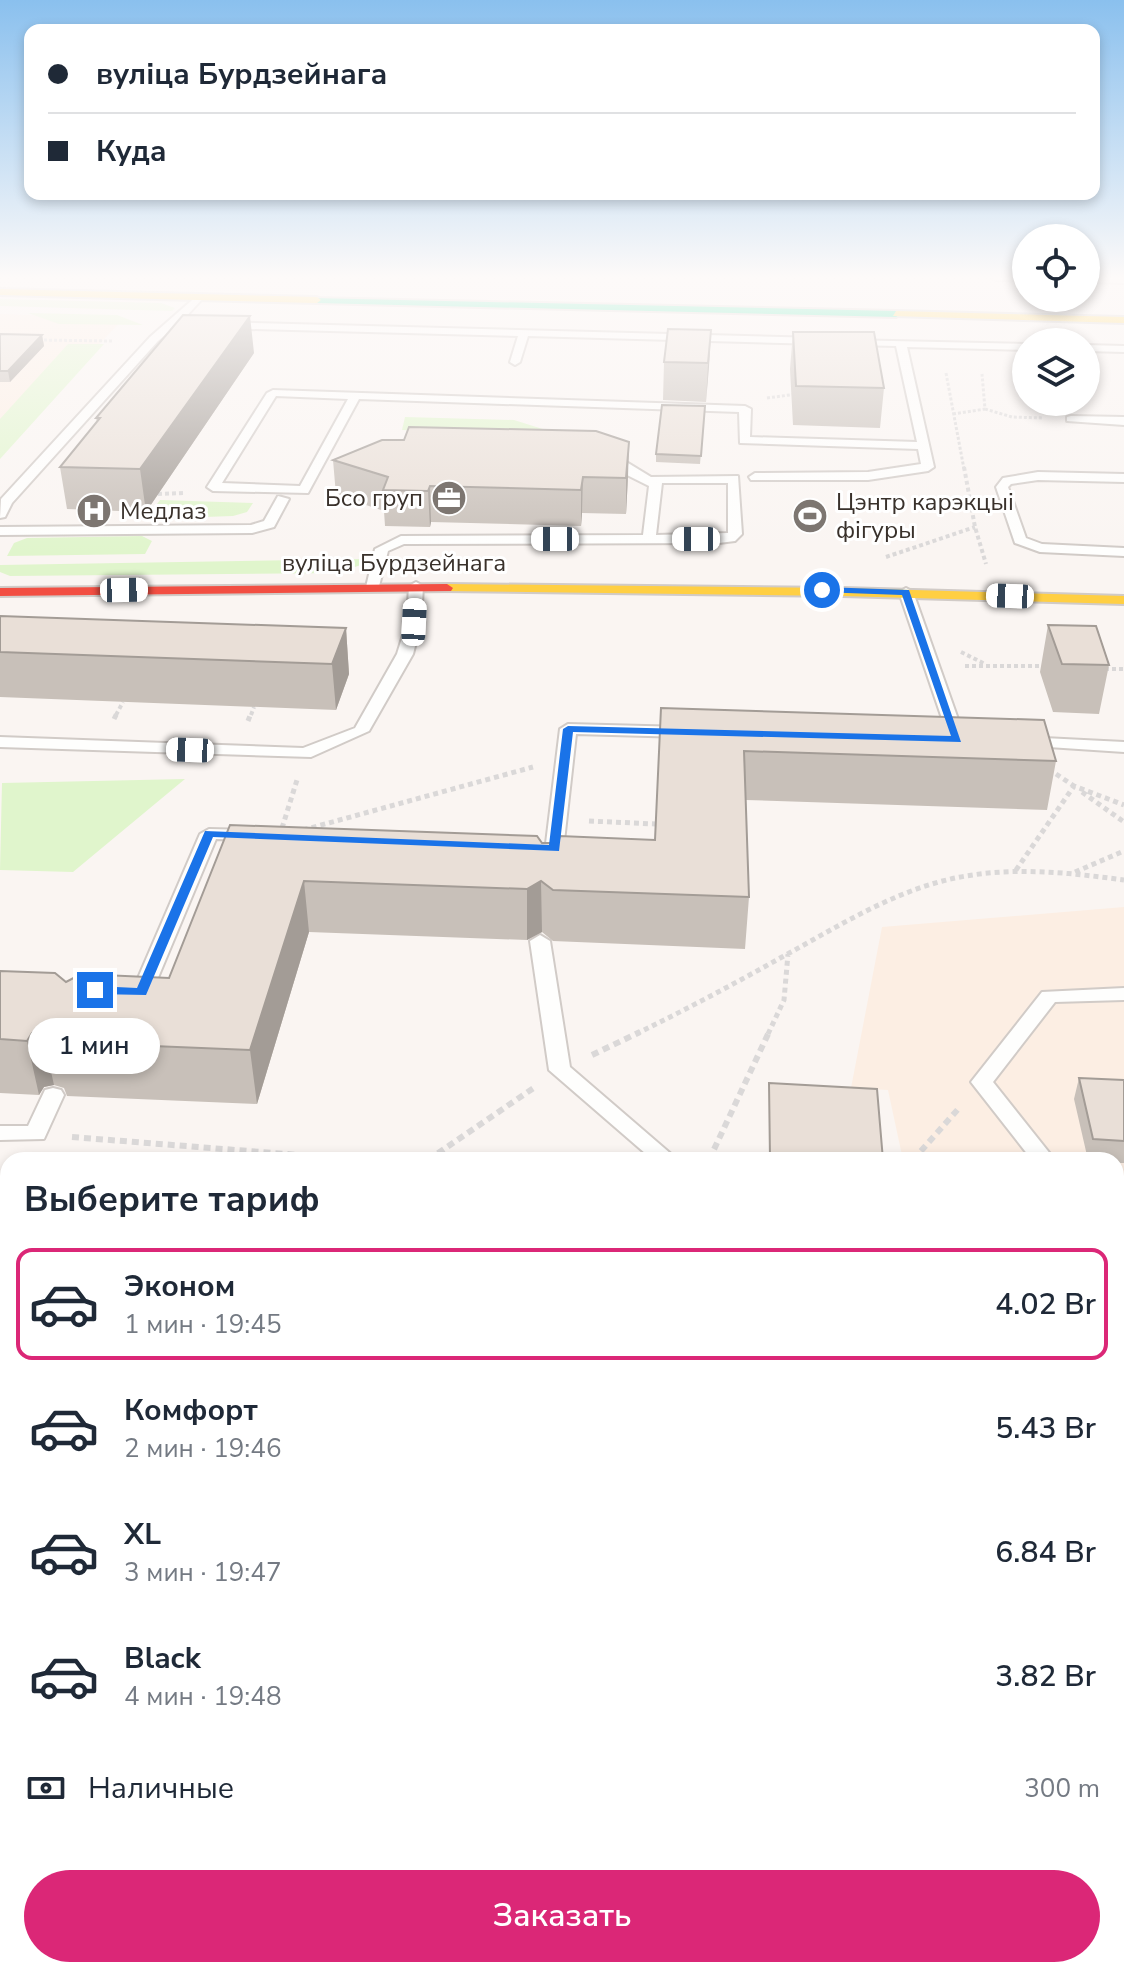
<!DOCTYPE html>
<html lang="ru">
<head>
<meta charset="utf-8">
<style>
	body { margin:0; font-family:"Nunito Sans",sans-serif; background:#f6f6f7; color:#1f2937; height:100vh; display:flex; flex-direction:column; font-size:30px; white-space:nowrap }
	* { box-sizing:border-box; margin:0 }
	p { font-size:26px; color:#747a83 }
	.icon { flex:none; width:44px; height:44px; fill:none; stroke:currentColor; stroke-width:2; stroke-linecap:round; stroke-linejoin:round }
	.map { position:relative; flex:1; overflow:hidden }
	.sheet { position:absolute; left:0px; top:1152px; width:1124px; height:826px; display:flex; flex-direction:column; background:#fff; border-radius:24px 24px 0 0; box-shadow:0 4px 12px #0003 }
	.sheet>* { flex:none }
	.banner { position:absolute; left:24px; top:24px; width:1076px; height:176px; border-radius:16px; box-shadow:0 4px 12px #0003; display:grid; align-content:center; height:176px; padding:0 24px; background:#fff }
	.tools { position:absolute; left:1012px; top:224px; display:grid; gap:16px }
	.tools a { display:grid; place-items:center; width:88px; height:88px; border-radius:50%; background:#fff; box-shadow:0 4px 12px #0003; font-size:40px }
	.end { position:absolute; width:36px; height:36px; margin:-18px; border:10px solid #1a73e8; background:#fff; box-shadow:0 0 0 4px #fff }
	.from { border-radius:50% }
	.bubble { position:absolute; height:56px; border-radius:28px; background:#fff; box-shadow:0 4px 12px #0003; font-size:26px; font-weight:600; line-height:56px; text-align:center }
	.car { position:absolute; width:24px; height:48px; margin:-24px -12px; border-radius:10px; box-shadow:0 0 6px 2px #0007; background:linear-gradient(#fff 24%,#345 0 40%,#fff 0 76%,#345 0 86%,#fff 0) }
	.banner b { display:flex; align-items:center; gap:28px; height:76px; font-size:30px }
	.banner b+b { border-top:2px solid #e0e1e3 }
	.banner i { width:20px; height:20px; background:#1f2937 }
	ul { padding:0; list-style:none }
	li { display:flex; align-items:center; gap:24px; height:112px; margin:0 16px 12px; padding:0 8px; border:4px solid transparent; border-radius:16px }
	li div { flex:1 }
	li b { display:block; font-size:30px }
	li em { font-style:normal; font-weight:600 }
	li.active { border-color:#db2777 }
	li>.icon { width:72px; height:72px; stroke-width:1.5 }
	h2 { padding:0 24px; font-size:36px; line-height:96px }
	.pay { display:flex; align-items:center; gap:20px; height:88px; padding:0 24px; font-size:30px }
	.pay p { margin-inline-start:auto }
	.primary-button { display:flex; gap:16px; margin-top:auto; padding:16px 24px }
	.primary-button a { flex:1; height:92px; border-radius:48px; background:#db2777; color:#fff; font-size:32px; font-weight:600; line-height:92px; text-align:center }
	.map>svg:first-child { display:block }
	.built { fill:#fceee3 }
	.green { fill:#e0f5cc }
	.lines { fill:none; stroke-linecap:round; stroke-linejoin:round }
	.lane-casing { stroke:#d1cbc7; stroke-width:4 }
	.fast-casing { stroke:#d1cbc7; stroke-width:4 }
	.slow-casing { stroke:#d1cbc7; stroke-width:4 }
	.jam-casing { stroke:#d1cbc7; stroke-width:4 }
	.path-far4 { stroke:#dad8d8; stroke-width:3; stroke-dasharray:3 2; stroke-linecap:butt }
	.path-far3 { stroke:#dad8d8; stroke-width:4; stroke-dasharray:4 3; stroke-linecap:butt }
	.path-far2 { stroke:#dad8d8; stroke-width:5; stroke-dasharray:5 4; stroke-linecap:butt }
	.path-far1 { stroke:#dad8d8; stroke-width:6; stroke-dasharray:7 5; stroke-linecap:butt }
	.path { stroke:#dad8d8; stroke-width:8; stroke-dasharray:9 6; stroke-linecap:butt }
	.lane { fill:#fefefd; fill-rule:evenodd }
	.fast { fill:#16e098; fill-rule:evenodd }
	.slow { fill:#ffcf43; fill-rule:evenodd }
	.jam { fill:#f24e42; fill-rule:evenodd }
	.wall { fill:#c8c0b9 }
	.shaded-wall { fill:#a39c96 }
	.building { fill:#e9dfd7; stroke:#a39c96; stroke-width:2 }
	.route { fill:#1a73e8 }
	.labels { text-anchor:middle; stroke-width:6; stroke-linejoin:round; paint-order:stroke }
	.far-poi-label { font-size:24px; fill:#39312b; stroke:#fff; text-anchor:start }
	.far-street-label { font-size:24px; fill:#39312b; stroke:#fff }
</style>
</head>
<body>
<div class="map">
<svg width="1124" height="1977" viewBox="0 0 1124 1977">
	<rect width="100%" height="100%" fill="#faf5f2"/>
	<path class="built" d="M0,314l124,4 -124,132z
		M1124,907v619l-8,-11v-355h-213l-15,-70 -37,-2 31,-161z"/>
	<path class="green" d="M0,299l161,4 14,5 -3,3 -172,-5z
		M28,313l89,2 26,10 -84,-1z
		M68,344h36l-104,115v-40z
		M405,417l109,3 35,11 2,5 -149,-6z
		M160,500l93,3 -6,9 -14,4 -87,3z
		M142,536l10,5 -7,13 -138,2 7,-13 13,-5z
		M366,559l-5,6 -25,8 -326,3 -10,-4v-7z
		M185,779l-112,93 -73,-2 2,-87z
		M0,1239l8,1v351l-8,-1z"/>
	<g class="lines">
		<defs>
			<path id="lane" d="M991,277h35v3h-30z
				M1086,277h38v6l-38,-1z
				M199,294l5,3 -22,24 637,17 5,3 -5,3 -291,-8 -8,26 -5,3 -5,-3 8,-26 -343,-9 -17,14 -146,162 -7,14 -5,1 1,-19 149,-162z
				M847,340l179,4v6l-119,-3 27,120 -6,4 -60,9h-117l-2,-3 6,-4 113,-1 53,-8 -3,-15 -178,-6 -1,-31 -380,-13 -51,94 -95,-2 -6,-4 60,-94 6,-3 472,16 6,3 -1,28 167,5 -21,-96 -45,-1 -4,-1zM276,396l72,3 -48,87 -78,-3z
				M1086,345l38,1v6l-38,-1z
				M1071,416l53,1v8l-57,-4v-4z
				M599,455l29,8 23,14 87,-1 4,58 -7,7 -16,2 -315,1 -16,7 -10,39h-10l-2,-3 9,-38 26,-13 242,-1 6,-49 -50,-25zM662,483h66v50l-72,2z
				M1038,472l86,2v8l-86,-2 -27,4 -3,3 18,51 16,6 82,4v8l-84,-4 -25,-9 -19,-56 7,-9z
				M278,496l11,3 -15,28 -22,6 -252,2v-8l251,-2 13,-4z
				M416,582l7,4 -2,36 -8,32 -44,77 -58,26 -311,-10v-10l303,11 52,-20 42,-74 10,-32 2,-36z
				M906,588l7,4 52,147 -2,3h-12l-2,-3 -50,-147z
				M568,724l116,3 8,5 -8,5 -108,-3 -15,134 -9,5 -9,-5 17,-139z
				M1024,737l100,5v10l-106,-7v-6z
				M209,829l42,1 9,5 -9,5 -35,-1 -64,153 -10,6 -17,-3 -3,-4 3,-4 10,-2 65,-151z
				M540,935l10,6 20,126 108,93h-25l-104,-90 -19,-129z
				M1124,988v12l-69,2 -62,80 62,78h-23l-61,-78 71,-90z
				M53,1088l8,2 3,5 -20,44 -44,1v-14h28l17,-36z
				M1116,1221l8,2v21l-8,-2z
				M615,1970h41l-3,7h-41z
				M674,1970h34v7h-34z"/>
			<path id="fast" d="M314,298l582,13 5,3 -5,3 -579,-14z"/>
			<path id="slow" d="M0,289l317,8 4,3 -4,3 -317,-8z
				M896,311l228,6v6l-231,-7z
				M447,584l396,4 281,8v8l-281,-8 -400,-5 -2,-3z"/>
			<path id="jam" d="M447,584l6,4 -2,3 -451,5v-8z"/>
		</defs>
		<use href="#lane" class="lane-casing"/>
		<use href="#fast" class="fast-casing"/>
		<use href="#slow" class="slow-casing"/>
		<use href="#jam" class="jam-casing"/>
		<path class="path-far4" d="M39,340l74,1
			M946,373l18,96
			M767,398l30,-4
			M985,409l27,8 31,1
			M953,414l32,-5 -3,-35"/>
		<path class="path-far3" d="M964,467l11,60 11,37
			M158,494l27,-1
			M886,557l89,-30
			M961,652l24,12
			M965,666h82
			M1105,669h19
			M116,715l7,-13
			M251,715l3,-8"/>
		<path class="path-far2" d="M114,719l3,-6
			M248,721l3,-8
			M1056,774l18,12
			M1082,792l42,30
			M589,821l67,3
			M282,828l15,-48
			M303,830l230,-63
			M1016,870l58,-84 50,19
			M1075,872l49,-21
			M636,1034c49,-24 98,-50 146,-77 59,-32 117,-70 184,-81 52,-9 106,-3 158,4
			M768,1034l16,-34 4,-46"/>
		<path class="path-far1" d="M592,1055l48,-23
			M72,1137l290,23
			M428,1160l107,-73
			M709,1160l60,-128
			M913,1160l47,-53"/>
		<path class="path" d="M0,1510l8,-4
			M1116,1609l8,7
			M1116,1654l8,-11
			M56,1970l2,7
			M385,1970l1,7"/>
		<use href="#lane" class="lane"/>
		<use href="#fast" class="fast"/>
		<use href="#slow" class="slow"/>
		<use href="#jam" class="jam"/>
	</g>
	<path class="wall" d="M711,330l-5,72 -43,-2 1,-38z
		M793,332l91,56 -4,40 -87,-3 -3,-56z
		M0,334l42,1 2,11 -34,36h-10z
		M254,353l-108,159 -79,-3 -7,-42 37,-45 -1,-4z
		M705,406l-5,58 -44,-2v-8z
		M333,460l295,17 -2,37 -44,-1 -1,13 -150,-4 -1,5 -45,-1 -1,-15 -48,-16z
		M0,616l346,12 3,46 -13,36 -336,-13z
		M1048,625l61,40 -10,49 -46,-2 -13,-40z
		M661,708l395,53 -9,49 -301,-10 3,97 -4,52 -192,-8 -11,-9 -15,8 -218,-8 -52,172 -190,-8 -3,-8 -10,-3 -10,2 -5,8 -39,-2v-122l66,11 103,-4 61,-153 312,18 113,-3z
		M1079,1078l45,2v83h-8v-3h-28l-14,-61z
		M769,1083l114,77h-114z
		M934,1970h182l8,7h-189z"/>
	<path class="shaded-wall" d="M250,316l4,37 -108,159 -6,-43z
		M711,330l-2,37 -3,35 2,-39z
		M42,335l2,11 -34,36 -2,-11z
		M629,442l-1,35 -2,37v-36z
		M583,477l-1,36 -1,13v-36z
		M430,486l1,36 -1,5 -2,-36z
		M346,628l3,46 -13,36 -4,-46z
		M304,881l5,51 -52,172 -7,-54z
		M541,881l1,51 -15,8v-51z
		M42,1031l12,54 -10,2 -5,8 -12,-54 5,-8z
		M0,1702l6,19 -6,19z"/>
	<path class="building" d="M183,315l67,1 -110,153 -80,-2 40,-49h-4z
		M668,329l43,1 -3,33 -44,-1z
		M793,332h81l10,56 -88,-2z
		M0,334l42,1 -34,36h-8z
		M662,405l43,1 -4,50 -45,-2z
		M409,427l187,4 33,11 -3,36 -43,-1 -2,13 -151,-4 -2,5 -45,-1 5,-13 -55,-17 49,-20h22z
		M0,616l346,12 -14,36 -332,-12z
		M1048,625l48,1 13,39 -47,-1z
		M661,708l383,12 12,41 -312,-10 5,146 -196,-7 -12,-9 -14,8 -223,-8 -54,169 -195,-8 -3,-8 -10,-3 -10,2 -5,8 -27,-2v-68l55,2 11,9 15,-8 88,4 61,-153 307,11 5,7h16l2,-7 95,4z
		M1079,1078l45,2v61l-31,-2z
		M769,1083l108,6 6,71h-71l-42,-2z
		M1116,1876l8,40v61h-167l-1,-7h160z"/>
	<linearGradient id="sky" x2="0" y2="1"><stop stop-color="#8ac0ee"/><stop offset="0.5" stop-color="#fdfaf9"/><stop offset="1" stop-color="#fdfaf9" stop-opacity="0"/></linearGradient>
	<rect width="1124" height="554" fill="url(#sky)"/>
	<path class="route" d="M822,587l87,3 52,152 -388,-10 -14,119 -346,-14 -67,158 -51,-1 -7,-4 7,-4 42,2 68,-157 344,14 14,-116 5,-3 383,10 -49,-141 -83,-3z"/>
	<defs>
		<symbol id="office-disc" viewBox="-11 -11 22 22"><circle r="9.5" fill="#7d7671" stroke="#fff"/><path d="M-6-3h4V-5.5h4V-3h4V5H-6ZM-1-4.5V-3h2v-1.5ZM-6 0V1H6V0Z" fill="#fff"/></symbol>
		<symbol id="hospital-disc" viewBox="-11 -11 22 22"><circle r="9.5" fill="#7d7671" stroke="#fff"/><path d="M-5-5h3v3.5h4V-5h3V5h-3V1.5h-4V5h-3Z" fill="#fff"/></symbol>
		<symbol id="stadium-disc" viewBox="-11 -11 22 22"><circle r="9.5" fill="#7d7671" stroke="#fff"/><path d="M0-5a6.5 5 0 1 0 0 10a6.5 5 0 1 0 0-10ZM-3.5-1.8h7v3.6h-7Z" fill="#fff"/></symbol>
	</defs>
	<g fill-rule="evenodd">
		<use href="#office-disc" x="429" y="478" width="40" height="40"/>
		<use href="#hospital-disc" x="74" y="491" width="40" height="40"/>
		<use href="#stadium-disc" x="790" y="496" width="40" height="40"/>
	</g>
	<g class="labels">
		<g class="far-poi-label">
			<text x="423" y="506" text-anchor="end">Бсо груп</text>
			<text x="836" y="510">Цэнтр карэкцыі<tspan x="836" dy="28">фігуры</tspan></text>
			<text x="120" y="519">Медлаз</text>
		</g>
		<g class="far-street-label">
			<text x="394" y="571">вуліца Бурдзейнага</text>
		</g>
	</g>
</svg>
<div class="tools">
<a><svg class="icon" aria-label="locate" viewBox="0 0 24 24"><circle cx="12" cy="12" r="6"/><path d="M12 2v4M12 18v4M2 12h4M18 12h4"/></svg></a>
<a><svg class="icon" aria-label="layers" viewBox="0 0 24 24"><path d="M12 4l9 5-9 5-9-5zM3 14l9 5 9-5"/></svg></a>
</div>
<i class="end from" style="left:822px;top:590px"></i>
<i class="end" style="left:95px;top:990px"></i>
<div class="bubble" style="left:28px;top:1018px;width:132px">1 мин</div>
<i class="car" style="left:555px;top:539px;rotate:270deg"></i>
<i class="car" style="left:696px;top:539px;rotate:270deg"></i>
<i class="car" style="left:124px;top:590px;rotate:89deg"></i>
<i class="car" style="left:1010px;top:596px;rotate:272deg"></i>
<i class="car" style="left:414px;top:622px;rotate:3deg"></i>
<i class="car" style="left:190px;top:750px;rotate:272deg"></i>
<div class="banner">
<b><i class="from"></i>вуліца Бурдзейнага</b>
<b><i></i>Куда</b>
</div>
<section class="sheet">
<h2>Выберите тариф</h2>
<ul>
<li class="active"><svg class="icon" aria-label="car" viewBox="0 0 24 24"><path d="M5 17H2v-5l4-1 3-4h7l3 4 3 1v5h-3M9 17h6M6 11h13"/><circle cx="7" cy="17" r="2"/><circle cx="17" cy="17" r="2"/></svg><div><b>Эконом</b><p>1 мин · 19:45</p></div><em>4.02 Br</em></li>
<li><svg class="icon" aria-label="car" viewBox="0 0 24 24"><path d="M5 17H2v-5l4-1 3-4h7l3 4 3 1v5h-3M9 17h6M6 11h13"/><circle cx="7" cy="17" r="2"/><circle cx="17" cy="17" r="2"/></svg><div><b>Комфорт</b><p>2 мин · 19:46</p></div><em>5.43 Br</em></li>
<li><svg class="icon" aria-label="car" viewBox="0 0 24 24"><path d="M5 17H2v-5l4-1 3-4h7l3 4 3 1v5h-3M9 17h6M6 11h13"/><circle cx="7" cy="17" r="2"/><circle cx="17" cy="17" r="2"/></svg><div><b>XL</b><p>3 мин · 19:47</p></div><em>6.84 Br</em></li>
<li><svg class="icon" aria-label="car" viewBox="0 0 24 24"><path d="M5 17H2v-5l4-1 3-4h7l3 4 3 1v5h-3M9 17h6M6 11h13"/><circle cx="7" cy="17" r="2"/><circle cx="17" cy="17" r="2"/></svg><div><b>Black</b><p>4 мин · 19:48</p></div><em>3.82 Br</em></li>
</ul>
<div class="pay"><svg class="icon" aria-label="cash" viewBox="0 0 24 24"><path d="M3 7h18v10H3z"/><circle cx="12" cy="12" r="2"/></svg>Наличные<p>300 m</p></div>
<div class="primary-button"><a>Заказать</a></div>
</section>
</div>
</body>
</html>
